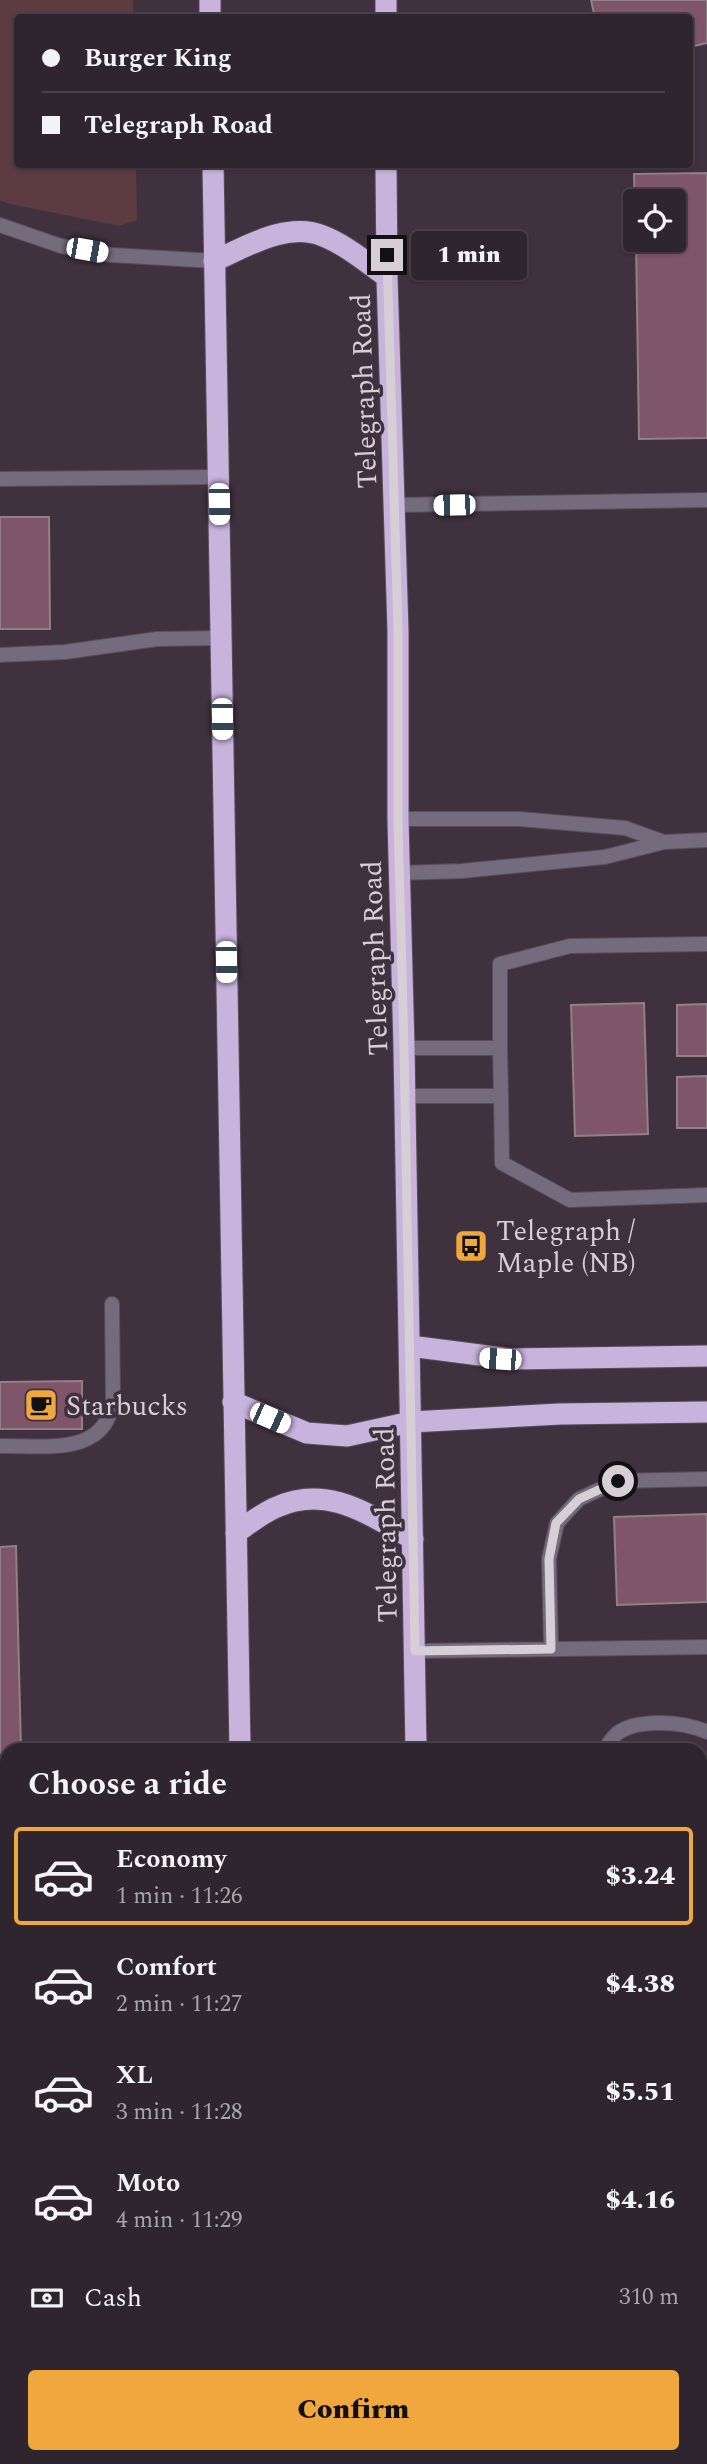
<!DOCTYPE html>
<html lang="en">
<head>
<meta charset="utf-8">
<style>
	body { margin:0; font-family:Spectral,serif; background:#372d36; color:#f1f3f6; height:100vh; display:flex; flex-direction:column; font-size:26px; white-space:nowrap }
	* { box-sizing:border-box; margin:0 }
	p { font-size:23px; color:#a7a5aa }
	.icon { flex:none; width:38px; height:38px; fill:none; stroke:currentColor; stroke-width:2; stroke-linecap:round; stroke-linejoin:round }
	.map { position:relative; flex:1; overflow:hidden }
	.drawer { position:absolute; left:0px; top:1743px; width:707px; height:721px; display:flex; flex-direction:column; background:#2f252e; border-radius:21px 21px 0 0; box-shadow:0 2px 5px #0004,0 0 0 2px #4a424a }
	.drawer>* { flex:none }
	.banner { position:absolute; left:14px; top:14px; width:679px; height:154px; border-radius:7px; box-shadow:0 2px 5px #0004,0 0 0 2px #4a424a; display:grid; align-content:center; height:154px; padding:0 28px; background:#2f252e }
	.buttons { position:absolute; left:623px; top:189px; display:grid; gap:14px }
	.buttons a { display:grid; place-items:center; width:63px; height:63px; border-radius:7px; background:#2f252e; box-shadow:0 2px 5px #0004,0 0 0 2px #4a424a; font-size:35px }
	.end { position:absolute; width:32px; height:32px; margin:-16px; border:9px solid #d7ced6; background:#111; box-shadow:0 0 0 4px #111 }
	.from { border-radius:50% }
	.bubble { position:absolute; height:49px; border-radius:7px; background:#2f252e; box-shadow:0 2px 5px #0004,0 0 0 2px #4a424a; font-size:23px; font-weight:800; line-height:49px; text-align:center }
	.car { position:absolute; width:21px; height:42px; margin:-21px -10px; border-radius:9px; box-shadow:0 0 5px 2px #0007; background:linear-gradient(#fff 24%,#345 0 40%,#fff 0 76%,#345 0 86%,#fff 0) }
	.banner b { display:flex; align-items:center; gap:24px; height:66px; font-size:26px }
	.banner b+b { border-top:2px solid #4a424a }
	.banner i { width:18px; height:18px; background:#f1f3f6 }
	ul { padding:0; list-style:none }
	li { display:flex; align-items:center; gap:21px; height:98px; margin:0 14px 10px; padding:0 14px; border:4px solid transparent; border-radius:7px }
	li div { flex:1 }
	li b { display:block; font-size:26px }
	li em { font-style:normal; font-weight:800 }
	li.selected { border-color:#f0a73e }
	li>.icon { width:63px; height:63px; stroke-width:1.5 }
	h2 { padding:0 28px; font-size:32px; line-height:84px }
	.pay { display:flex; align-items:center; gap:18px; height:77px; padding:0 28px; font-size:26px }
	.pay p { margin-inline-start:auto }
	.button { display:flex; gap:14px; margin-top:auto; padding:14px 28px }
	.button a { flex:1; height:80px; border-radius:7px; background:#f0a73e; color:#111; font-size:28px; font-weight:800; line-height:80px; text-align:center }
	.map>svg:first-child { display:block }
	.green { fill:#5c3c41 }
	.building { fill:#7e5569; stroke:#937f88; stroke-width:2 }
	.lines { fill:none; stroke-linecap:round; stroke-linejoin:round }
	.lane-casing { stroke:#5a4d59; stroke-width:16 }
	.street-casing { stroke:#5a4d59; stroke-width:16 }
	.secondary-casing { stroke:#5a4d59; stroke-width:16 }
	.highway-casing { stroke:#5a4d59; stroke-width:23 }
	.lane { stroke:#746b7c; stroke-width:14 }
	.street { stroke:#746b7c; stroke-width:14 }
	.secondary { stroke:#9689a3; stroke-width:14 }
	.highway { stroke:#c7b3dc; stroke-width:21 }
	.route { stroke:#d7ced6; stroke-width:9 }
	.labels { text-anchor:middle; stroke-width:7; stroke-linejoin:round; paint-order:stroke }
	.street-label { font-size:28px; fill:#d7ced6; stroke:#3f313e }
	.poi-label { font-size:28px; fill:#d7ced6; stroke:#3f313e; text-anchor:start }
</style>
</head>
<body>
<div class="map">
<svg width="707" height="2464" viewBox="0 0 707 2464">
	<rect width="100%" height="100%" fill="#3f313e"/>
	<path class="green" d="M0,0h133v17l-115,1v146l118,1 1,55 -18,6 -109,-22 -10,-4z"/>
	<path class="building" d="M591,0h116v43l-17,4v-29h-95z
		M707,173v265l-68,1 -3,-199h38v-39h-39v20l-1,-47z
		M0,517h49l1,112h-50z
		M644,1003l4,131 -73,2 -4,-131z
		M707,1004v52h-30v-51z
		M707,1076v52h-30v-51z
		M82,1381v48h-82v-47z
		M707,1514v88l-90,3 -3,-88z
		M16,1546l5,204h-14v17h-7v-220z
		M700,1764l3,6 4,120v43h-7z
		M700,2301h7v163h-81v-7h74z"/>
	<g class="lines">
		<defs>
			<path id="lane" d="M0,479l218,-2
				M395,505l312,-5
				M0,655l65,-3 92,-13 64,-1
				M398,819h121l106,9 39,14
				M399,873l63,-2 143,-14 59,-15 43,-2
				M404,1048h96v-84l70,-18 137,-2
				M500,1048l1,48
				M405,1096h96l1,67 68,37 137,-5
				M0,1446c42,-1 106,12 113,-46l-1,-96
				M551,1649l-2,-90 8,-36 22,-24 39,-18 89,-2
				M415,1651l292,-4
				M604,1750c4,-5 9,-14 15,-18 21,-14 66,-10 88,0
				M0,1842h7
				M700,1992h7
				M0,2016l7,-1
				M700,2239h7
				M569,2457v7"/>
			<path id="street" d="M0,225l61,21 51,9 102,6"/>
			<path id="secondary" d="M700,2099l7,-1
				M0,2120h7"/>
			<path id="highway" d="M210,0v18
				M386,18v-18
				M213,164l27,1586
				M386,164l1,113 11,354v188l6,229 12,702
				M214,261c32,-14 73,-40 109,-25 23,9 44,27 64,41
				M410,1346l101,13 196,-3
				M233,1402l74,31 40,3 64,-14 149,-8 147,-2
				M236,1533c13,-9 26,-20 41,-26 51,-23 92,8 136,32
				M253,2457l1,7
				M307,2457v7
				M430,2457v7"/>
		</defs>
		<use href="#lane" class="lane-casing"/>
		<use href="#street" class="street-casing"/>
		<use href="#secondary" class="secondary-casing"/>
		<use href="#highway" class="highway-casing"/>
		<use href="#lane" class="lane"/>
		<use href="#street" class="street"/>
		<use href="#secondary" class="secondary"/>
		<use href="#highway" class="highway"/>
	</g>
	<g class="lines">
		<path class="route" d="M387,255l11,376v189l6,228 11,603 136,-2 -2,-90 7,-36 23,-24 39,-18"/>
	</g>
	<defs>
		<symbol id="bus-square" viewBox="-11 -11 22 22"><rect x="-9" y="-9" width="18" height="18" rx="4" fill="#f0a73e" stroke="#3f313e"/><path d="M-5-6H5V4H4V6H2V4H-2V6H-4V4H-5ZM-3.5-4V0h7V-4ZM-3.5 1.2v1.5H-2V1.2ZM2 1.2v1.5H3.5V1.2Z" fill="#111"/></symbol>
		<symbol id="cafe-square" viewBox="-11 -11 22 22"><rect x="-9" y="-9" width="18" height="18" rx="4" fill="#f0a73e" stroke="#3f313e"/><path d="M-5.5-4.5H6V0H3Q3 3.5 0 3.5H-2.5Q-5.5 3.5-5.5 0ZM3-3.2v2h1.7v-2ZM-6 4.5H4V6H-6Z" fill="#111"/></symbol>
	</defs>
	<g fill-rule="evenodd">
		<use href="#bus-square" x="452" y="1227" width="38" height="38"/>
		<use href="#cafe-square" x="22" y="1386" width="38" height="38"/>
	</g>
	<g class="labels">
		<g class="street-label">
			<text transform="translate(363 391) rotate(-92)" y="10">Telegraph Road</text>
			<text transform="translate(374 958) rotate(-92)" y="10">Telegraph Road</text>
			<text transform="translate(385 1525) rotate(-91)" y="10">Telegraph Road</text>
		</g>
		<g class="poi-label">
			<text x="496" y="1240">Telegraph /<tspan x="496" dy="32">Maple (NB)</tspan></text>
			<text x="66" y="1415">Starbucks</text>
		</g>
	</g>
</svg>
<div class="buttons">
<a><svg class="icon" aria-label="locate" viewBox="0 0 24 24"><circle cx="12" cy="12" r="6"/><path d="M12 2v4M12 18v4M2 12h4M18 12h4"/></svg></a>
</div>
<i class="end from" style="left:618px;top:1481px"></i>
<i class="end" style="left:387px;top:255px"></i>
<div class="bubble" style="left:411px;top:231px;width:116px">1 min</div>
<i class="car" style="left:87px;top:250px;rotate:100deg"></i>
<i class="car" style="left:219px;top:504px;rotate:179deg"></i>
<i class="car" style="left:454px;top:505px;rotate:269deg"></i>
<i class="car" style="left:222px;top:719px;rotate:179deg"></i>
<i class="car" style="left:226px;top:962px;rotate:179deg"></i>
<i class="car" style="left:500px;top:1359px;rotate:274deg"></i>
<i class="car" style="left:270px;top:1418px;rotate:114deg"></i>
<div class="banner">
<b><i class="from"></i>Burger King</b>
<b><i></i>Telegraph Road</b>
</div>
<section class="drawer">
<h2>Choose a ride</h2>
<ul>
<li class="selected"><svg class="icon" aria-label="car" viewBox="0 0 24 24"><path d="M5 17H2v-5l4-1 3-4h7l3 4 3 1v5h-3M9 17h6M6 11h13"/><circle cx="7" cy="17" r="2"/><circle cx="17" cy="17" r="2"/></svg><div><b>Economy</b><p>1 min · 11:26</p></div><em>$3.24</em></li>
<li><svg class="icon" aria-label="car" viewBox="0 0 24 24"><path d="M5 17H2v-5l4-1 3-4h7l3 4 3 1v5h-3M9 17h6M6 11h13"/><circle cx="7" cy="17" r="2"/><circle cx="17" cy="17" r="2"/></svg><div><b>Comfort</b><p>2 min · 11:27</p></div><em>$4.38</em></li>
<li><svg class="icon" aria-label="car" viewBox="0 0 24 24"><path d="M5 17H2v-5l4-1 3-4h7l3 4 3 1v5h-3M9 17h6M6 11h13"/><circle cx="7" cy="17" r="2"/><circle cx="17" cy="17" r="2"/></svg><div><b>XL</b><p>3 min · 11:28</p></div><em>$5.51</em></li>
<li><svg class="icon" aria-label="car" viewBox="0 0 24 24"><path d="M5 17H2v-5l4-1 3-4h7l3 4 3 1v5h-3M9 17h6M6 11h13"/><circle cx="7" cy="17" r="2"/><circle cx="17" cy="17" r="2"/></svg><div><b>Moto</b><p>4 min · 11:29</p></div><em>$4.16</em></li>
</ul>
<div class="pay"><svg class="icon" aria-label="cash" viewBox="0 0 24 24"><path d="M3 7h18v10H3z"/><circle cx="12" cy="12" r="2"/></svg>Cash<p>310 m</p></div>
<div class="button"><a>Confirm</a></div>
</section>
</div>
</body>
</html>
